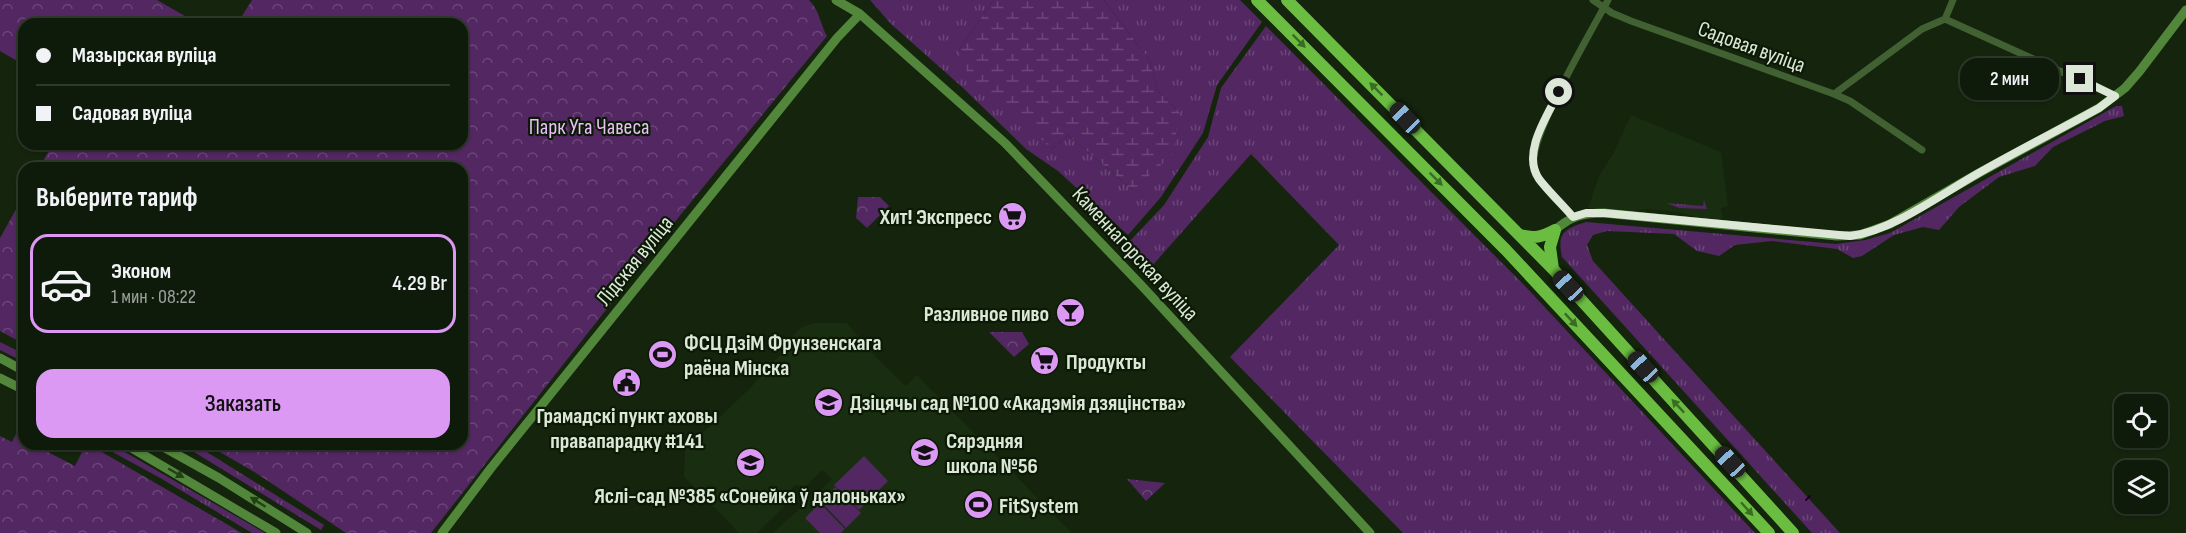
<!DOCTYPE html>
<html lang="ru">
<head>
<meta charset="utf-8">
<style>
	body { margin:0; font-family:"Sofia Sans Condensed",sans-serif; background:#182413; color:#f1f3f6; height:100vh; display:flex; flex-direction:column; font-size:22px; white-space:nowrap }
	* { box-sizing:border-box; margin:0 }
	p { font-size:20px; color:#9ba19c }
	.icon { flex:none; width:33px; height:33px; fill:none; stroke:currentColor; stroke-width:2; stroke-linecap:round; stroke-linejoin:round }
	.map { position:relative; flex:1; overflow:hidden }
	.drawer { position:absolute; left:18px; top:162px; width:450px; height:288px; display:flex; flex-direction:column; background:#0f1b0a; border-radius:18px; box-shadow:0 2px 4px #0004,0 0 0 2px #2f392b }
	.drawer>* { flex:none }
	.guide { position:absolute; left:18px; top:18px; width:450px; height:132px; border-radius:18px; box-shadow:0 2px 4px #0004,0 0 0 2px #2f392b; display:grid; align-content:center; height:132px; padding:0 18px; background:#0f1b0a }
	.tools { position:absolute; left:2114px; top:394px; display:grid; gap:12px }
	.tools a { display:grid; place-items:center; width:54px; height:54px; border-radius:12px; background:#0f1b0a; box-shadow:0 2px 4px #0004,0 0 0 2px #2f392b; font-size:30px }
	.end { position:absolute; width:27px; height:27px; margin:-14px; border:8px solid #dce7d8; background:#111; box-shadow:0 0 0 3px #111 }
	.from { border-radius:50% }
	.bubble { position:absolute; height:42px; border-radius:18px; background:#0f1b0a; box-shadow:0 2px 4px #0004,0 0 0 2px #2f392b; font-size:20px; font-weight:600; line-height:42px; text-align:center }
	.car { position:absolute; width:18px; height:36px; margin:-18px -9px; border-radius:8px; box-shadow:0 0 4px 2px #0007; background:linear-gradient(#222 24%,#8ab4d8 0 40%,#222 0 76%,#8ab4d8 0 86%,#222 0) }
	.guide b { display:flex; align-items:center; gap:21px; height:57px; font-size:22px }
	.guide b+b { border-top:2px solid #2f392b }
	.guide i { width:15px; height:15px; background:#f1f3f6 }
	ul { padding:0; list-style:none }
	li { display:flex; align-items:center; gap:18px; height:99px; margin:0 12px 9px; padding:0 6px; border:3px solid transparent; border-radius:18px }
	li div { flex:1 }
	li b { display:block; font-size:22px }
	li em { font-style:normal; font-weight:600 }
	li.active { border-color:#dc99f4 }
	li>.icon { width:54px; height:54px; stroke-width:1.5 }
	h2 { padding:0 18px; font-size:27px; line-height:72px }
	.button { display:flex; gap:12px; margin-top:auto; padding:12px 18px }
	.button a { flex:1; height:69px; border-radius:18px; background:#dc99f4; color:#111; font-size:24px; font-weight:600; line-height:69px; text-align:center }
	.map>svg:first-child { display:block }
	.built { fill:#192d10 }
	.grass { fill:url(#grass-tufts) }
	.wetland { fill:url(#wetland-marsh) }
	.park { fill:url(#park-crowns) }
	.pitch { fill:#532762 }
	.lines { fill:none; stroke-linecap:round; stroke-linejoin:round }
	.stream { stroke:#190220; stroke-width:2 }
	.street { stroke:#416133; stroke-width:7 }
	.secondary { stroke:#52863b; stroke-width:9 }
	.highway { stroke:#6bbd42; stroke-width:12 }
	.oneway { fill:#3b6c24 }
	.oneway2 { fill:#244018 }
	.route { stroke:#dce7d8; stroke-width:8 }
	.labels { text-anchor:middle; stroke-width:4.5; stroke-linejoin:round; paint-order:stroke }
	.street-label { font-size:22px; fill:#dce7d8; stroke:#0b1a05 }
	.park-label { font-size:22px; fill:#e8bff7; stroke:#0b1a05 }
	.poi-label { font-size:22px; font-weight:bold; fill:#dce7d8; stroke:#0b1a05; text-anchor:start }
</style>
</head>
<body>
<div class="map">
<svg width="2186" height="533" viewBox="0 0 2186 533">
	<defs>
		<pattern id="grass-tufts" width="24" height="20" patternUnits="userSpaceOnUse" patternTransform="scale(1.5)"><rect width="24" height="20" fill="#532762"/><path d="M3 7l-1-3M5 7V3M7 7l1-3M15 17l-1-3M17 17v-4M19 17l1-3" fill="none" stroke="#6b4678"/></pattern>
		<pattern id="wetland-marsh" width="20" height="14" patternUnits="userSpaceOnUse" patternTransform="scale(1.5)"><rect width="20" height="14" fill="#532762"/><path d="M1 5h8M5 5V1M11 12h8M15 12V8" fill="none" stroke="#6b4678"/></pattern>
		<pattern id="park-crowns" width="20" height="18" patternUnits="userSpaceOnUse" patternTransform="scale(1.5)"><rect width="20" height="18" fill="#532762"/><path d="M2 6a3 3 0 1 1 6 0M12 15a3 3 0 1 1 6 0" fill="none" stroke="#6b4678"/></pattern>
	</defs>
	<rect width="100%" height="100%" fill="#14240d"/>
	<path class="built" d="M1631,115l90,37 7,54 -7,2 2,12 -27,-3 -18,-5 -32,-3 -16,2 -42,-3 11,-32 14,-22z
		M813,323h34l30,35 29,28 11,-11 155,158h-299l59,-54 -10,-9 -17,17 -9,-2 -8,7 -1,12 -30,29h-18l-55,-56 1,-27 64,-61 33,-36 -1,-7 21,-19z"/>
	<path class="grass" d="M870,0h124l-36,51 94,98 16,-14 65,55 47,-77 -22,-22 -8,-30 -46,-61h136l22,22 -45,63 -14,48 -42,64 -33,38 -70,-64 -32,-22 -64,-62 -71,-63z
		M1266,26l259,260 230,247h-352l-173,-176 109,-112 -88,-91 -99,112 -23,-24 35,-37 44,-68 13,-49z
		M2116,106h6l2,10 -19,5 -52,26 -18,19 -36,11 -40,30 -20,23 -16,-3 -29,8 -32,21 -9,2 -16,-9 -65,-8 -37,4 -16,11 -22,-5 -23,-17 -67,-3 -14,4 -6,10 6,16 247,272h-28l-250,-276c-5,-24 2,-28 24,-35l250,22 29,-4 25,-7z
		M1704,200l3,9 -28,-1 -13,-5 37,3z
		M0,342l24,12v8l-24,-12z
		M98,444h13l154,89h-13l-90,-54z
		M181,444h13l130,81 -3,5z"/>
	<path class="wetland" d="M994,0h110l46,61 8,30 22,22 -8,42 -39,35 -65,-55 -16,14 -83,-73 -11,-25z"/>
	<path class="park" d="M0,0h157l42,24h-175v41l-24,-14z
		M252,0h557c11,11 11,24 18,36l-145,177 -251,320h-85l-90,-60 -50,-29h256v-276h-423l14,-24h409v-120h-225z
		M24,195v149l-24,-13v-93z
		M858,197h22l9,9 -22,22 -11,-10z
		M989,332h33l7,12 -15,13z
		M22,429l2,1v14h4l12,7 4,-1 31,16 11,-22h2l154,89h-242v-97l12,6 6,-12z
		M1127,479l38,4 -19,18z"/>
	<path class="pitch" d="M864,456l24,25 -29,29 -25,-25z
		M835,487l26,26 -15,15 -25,-26z
		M820,503l25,26 -4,4h-21l-15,-15z"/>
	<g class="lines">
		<path class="stream" d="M1806,500l4,-4"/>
		<path class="street" d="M1593,0l19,13 19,8 203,73 16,7 72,49
			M1945,19l170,77
			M1945,19l8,-19
			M1834,94l88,-65 23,-10
			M1573,217c-13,-14 -35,-32 -39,-51 -6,-28 58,-136 74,-166"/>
		<path class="secondary" d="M836,0l24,14 145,129 137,143 228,247
			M1555,230c16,-14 28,-17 49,-17l233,23 23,-1 30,-11 89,-51 120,-65 26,-20 14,-16 47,-62
			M0,358l24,13
			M0,378l24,12
			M125,444l151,89
			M158,444l61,34 88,55
			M442,533l49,-65 346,-430 23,-24"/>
		<path class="highway" d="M1257,0l249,250 263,283
			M1287,0l266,269 240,264
			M1520,235c14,4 22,2 35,-5
			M1553,269l-3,-22 5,-17"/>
	</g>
	<defs><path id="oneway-solid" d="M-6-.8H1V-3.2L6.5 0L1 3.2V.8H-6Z" transform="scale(1.5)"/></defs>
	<g class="oneway">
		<use href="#oneway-solid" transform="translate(1299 41) rotate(45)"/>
		<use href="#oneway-solid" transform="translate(1376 89) rotate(-135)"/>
		<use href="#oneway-solid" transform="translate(1436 179) rotate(45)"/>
		<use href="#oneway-solid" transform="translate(1571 320) rotate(47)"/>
		<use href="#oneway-solid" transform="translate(1678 406) rotate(-133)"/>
		<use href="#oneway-solid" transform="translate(1747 509) rotate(48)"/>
	</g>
	<g class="oneway2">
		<use href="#oneway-solid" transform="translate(176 473) rotate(30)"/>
		<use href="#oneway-solid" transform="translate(258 502) rotate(-148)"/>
	</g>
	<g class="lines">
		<path class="route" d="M1559,92c-11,23 -38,61 -20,87 10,13 23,25 34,38l13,-4h18l246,23c42,-5 90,-41 127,-62 40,-23 82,-44 122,-66l16,-12 -35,-17"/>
	</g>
	<defs>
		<symbol id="supermarket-disc" viewBox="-11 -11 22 22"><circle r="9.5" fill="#dc99f4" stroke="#0b1a05"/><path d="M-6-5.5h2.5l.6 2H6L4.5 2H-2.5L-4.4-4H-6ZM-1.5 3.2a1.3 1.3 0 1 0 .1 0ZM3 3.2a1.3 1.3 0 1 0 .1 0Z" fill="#111"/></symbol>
		<symbol id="bar-disc" viewBox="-11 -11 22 22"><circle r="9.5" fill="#dc99f4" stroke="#0b1a05"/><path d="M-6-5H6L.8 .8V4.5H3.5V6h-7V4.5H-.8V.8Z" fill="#111"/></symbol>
		<symbol id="stadium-disc" viewBox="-11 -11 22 22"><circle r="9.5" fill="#dc99f4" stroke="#0b1a05"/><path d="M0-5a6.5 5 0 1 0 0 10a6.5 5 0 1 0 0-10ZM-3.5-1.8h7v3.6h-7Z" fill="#111"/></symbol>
		<symbol id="civic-disc" viewBox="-11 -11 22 22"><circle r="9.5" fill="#dc99f4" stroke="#0b1a05"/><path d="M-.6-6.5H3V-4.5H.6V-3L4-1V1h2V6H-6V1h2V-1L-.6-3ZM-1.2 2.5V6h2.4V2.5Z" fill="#111"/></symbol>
		<symbol id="school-disc" viewBox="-11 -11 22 22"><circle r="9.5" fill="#dc99f4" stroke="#0b1a05"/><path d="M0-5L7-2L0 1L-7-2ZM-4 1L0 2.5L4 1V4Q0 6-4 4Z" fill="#111"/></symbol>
	</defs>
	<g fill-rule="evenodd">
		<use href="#supermarket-disc" x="996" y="200" width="33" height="33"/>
		<use href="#bar-disc" x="1054" y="296" width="33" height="33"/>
		<use href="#stadium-disc" x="646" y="338" width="33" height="33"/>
		<use href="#supermarket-disc" x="1028" y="344" width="33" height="33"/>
		<use href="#civic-disc" x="610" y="366" width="33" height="33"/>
		<use href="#school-disc" x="812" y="386" width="33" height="33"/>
		<use href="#school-disc" x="908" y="436" width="33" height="33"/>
		<use href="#school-disc" x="734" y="446" width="33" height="33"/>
		<use href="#stadium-disc" x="962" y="488" width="33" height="33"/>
	</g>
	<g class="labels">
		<g class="street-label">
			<text transform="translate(1752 46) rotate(20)" y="8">Садовая вуліца</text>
			<text transform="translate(1136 253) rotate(47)" y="8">Каменнагорская вуліца</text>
			<text transform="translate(634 260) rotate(-51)" y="8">Лідская вуліца</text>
		</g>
		<g class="park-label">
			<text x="589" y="134">Парк Уга Чавеса</text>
		</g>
		<g class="poi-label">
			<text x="992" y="224" text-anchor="end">Хит! Экспресс</text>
			<text x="1049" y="321" text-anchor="end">Разливное пиво</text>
			<text x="684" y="350">ФСЦ ДзіМ Фрунзенскага<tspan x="684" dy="25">раёна Мінска</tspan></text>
			<text x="1066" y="369">Продукты</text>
			<text x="850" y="410">Дзіцячы сад №100 «Акадэмія дзяцінства»</text>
			<text x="627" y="423" text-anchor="middle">Грамадскі пункт аховы<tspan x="627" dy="25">правапарадку #141</tspan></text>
			<text x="946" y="448">Сярэдняя<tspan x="946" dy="25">школа №56</tspan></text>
			<text x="750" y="503" text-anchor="middle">Яслі-сад №385 «Сонейка ў далоньках»</text>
			<text x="999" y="513">FitSystem</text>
		</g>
	</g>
</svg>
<div class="tools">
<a><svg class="icon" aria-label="locate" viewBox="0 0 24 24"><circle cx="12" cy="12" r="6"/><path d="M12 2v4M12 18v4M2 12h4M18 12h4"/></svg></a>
<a><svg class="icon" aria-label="layers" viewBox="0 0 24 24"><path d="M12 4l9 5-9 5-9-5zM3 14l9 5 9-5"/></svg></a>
</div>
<i class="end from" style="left:1559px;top:92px"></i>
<i class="end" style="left:2080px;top:79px"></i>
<div class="bubble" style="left:1960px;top:58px;width:99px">2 мин</div>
<i class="car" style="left:1405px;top:118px;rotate:316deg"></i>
<i class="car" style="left:1568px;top:286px;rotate:317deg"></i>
<i class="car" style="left:1643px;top:367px;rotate:317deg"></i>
<i class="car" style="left:1730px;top:462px;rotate:317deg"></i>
<div class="guide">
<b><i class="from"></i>Мазырская вуліца</b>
<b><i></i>Садовая вуліца</b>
</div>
<section class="drawer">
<h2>Выберите тариф</h2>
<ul>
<li class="active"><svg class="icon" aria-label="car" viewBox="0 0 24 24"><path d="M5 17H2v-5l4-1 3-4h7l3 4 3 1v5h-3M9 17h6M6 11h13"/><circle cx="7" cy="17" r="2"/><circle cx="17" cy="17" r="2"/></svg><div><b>Эконом</b><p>1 мин · 08:22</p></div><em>4.29 Br</em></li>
</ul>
<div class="button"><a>Заказать</a></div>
</section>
</div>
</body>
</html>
